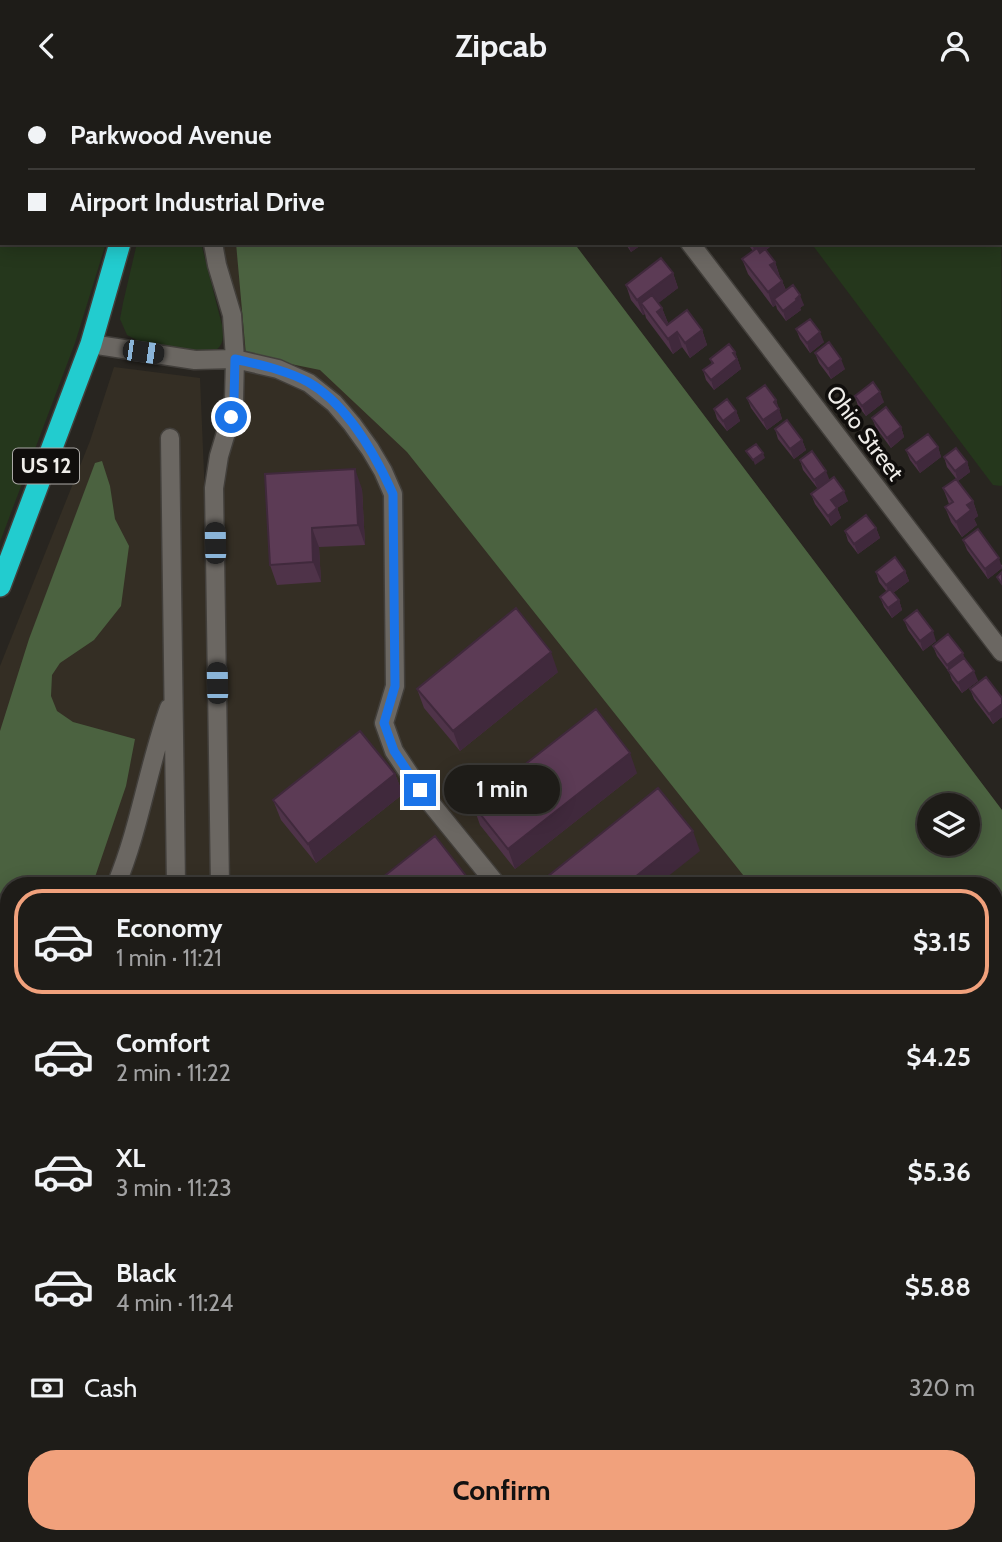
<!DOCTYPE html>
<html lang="en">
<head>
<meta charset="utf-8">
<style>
	body { margin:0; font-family:Cabin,sans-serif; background:#2b2925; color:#f1f3f6; height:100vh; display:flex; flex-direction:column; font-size:26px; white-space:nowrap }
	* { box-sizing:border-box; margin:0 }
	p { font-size:23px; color:#a1a1a2 }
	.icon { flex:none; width:38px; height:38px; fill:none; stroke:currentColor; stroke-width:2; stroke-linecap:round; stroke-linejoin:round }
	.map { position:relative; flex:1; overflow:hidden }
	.side { position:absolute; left:0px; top:786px; width:1003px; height:667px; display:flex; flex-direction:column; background:#1e1c18; border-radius:28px 28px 0 0; box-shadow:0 4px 18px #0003,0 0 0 2px #3c3a37 }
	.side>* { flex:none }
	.hud { position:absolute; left:0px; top:0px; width:1003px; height:154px; box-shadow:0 4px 18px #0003,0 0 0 2px #3c3a37; display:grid; align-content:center; height:154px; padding:0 28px; background:#1e1c18 }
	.controls { position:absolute; left:917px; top:702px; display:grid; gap:14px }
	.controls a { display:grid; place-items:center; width:63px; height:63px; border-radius:50%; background:#1e1c18; box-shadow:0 4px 18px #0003,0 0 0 2px #3c3a37; font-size:35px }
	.end { position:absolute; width:32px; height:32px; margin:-16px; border:9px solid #1a73e8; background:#fff; box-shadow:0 0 0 4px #fff }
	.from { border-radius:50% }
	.bubble { position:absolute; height:49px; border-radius:24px; background:#1e1c18; box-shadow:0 4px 18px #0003,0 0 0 2px #3c3a37; font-size:23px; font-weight:700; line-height:49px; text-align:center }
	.car { position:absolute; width:21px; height:42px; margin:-21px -10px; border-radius:9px; box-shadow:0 0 5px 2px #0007; background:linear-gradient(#222 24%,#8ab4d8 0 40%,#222 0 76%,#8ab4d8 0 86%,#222 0) }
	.hud b { display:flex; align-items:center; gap:24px; height:66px; font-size:26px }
	.hud b+b { border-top:2px solid #3c3a37 }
	.hud i { width:18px; height:18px; background:#f1f3f6 }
	ul { padding:12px 0 0; list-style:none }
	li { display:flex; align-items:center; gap:21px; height:105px; margin:0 14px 10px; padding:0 14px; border:4px solid transparent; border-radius:28px }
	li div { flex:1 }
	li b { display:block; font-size:26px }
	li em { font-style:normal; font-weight:700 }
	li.active { border-color:#f1a17c }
	li>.icon { width:63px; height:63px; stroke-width:1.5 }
	.pay { display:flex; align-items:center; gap:18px; height:77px; padding:0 28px; font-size:26px }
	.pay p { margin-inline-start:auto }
	.cta { display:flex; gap:14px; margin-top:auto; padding:14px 28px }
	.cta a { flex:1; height:80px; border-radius:28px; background:#f1a17c; color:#111; font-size:28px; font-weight:700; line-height:80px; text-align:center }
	header { display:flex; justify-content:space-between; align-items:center; height:91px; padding:0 28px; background:#1e1c18; font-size:32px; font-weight:700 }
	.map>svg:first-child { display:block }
	.built { fill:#342e24; fill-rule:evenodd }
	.green { fill:#25371c }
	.forest { fill:#4b6240; fill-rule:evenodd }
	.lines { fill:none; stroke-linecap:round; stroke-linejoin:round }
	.minor-casing { stroke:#423f3b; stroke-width:21 }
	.highway-casing { stroke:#423f3b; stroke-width:24 }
	.minor { stroke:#6b6762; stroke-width:18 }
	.highway { stroke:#22cccf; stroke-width:21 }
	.rail { stroke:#afaca8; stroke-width:3.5; stroke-dasharray:3.5 7; stroke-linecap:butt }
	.wall { fill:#4f3349 }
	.shaded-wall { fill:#40293c }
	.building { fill:#5c3b55; stroke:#40293c; stroke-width:2 }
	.route { stroke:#1a73e8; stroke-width:9 }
	.labels { text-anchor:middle; stroke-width:7; stroke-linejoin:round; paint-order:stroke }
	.shield { fill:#100e0c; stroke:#acaaa7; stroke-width:2 }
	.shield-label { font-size:21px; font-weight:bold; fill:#efede9 }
	.street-label { font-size:23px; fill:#efede9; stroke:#100e0c }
</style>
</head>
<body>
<header><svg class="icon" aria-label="back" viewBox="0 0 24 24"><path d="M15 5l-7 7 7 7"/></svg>Zipcab<svg class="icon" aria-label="person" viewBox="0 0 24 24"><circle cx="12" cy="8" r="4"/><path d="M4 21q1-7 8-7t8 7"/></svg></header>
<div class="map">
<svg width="1002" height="1451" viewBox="0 0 1002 1451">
	<rect width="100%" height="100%" fill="#282520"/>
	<path class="built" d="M214,0h245l1,2h-246z
		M220,152h354l428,567v732h-1002v-876l90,-225 24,-74 86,11 19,452 4,-350 3,-21 4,-11 -7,-192zM929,714h39v38h-39zM9,794h985v650h-985z"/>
	<path class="green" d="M0,0h137l-1,2h-134v150h104l-31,100 -75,199z
		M1001,12l1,382 -1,1 -8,-1 -182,-242h190z
		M137,152h64l21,82c2,13 2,22 -11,28l-65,-8 -19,-10 -7,-16 3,-16z"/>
	<path class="forest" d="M236,152h338l428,567v405l-8,-11v-319h-243l-344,-433 -87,-82 -74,-15zM929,714h39v38h-39z
		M102,370l8,25 5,33 14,27 -8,60 -27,34 -34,23 -8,12 -1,21 6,15 16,11 62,17 -9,47 -32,94 -4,5h-81v127l-9,7v-288l29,-92 66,-176z
		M1002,1273v50l-8,9v-41z"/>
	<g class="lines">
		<defs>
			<path id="minor" d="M208,0v2
				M573,0l1,2
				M780,0l2,2
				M1001,0l1,1
				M870,2l2,-2
				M213,152l4,22 15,50 3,44 -1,41 -3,16 -12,40 -5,32 6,397
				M690,152l312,409
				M91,253l104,16 40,-1 43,10 31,14 25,20 18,21 18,25 13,22 10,23 2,192 -11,37 10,28 26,39 77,95
				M170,347l6,447
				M116,794c24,-57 32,-119 53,-177
				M0,962l9,-8
				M0,1128l9,11
				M108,1451l1,-7
				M143,1451l1,-7
				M179,1451l1,-7"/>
			<path id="highway" d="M156,2v-2
				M0,495l91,-242 29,-101"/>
		</defs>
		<use href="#minor" class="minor-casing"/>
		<use href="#highway" class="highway-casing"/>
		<use href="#minor" class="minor"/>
		<use href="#highway" class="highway"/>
		<path class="rail" d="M994,1380l8,-9
			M935,1451l6,-7"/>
	</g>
	<path class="wall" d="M625,152h19l-13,9z
		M747,152h28l-9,7 9,12 5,15 2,4 4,9 18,15 -4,3 1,2 -15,11 -9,-12 -1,-4 -3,2 -25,-33 -6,-15 11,-8z
		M673,182l5,15 -20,15 4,5 6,15 -2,1 36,6 5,15 -17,13 -8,-11 -9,7 -27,-36 -1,-4 -2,1 -12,-15 -5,-15z
		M796,238l28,13 -14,11 -10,-14z
		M735,261l6,17 -27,21 -8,-10 -3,-10 9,-6 -2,-5z
		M815,262l30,16 -14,10 -12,-16z
		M855,305l29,6 -18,14 -8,-10z
		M747,307l29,2 6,19 -15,11 -16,-22z
		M714,318l22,2 4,10 -13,10 -10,-12z
		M872,327l29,9 3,10 -13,11 -15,-20z
		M775,338l27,11 4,10 -12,9 -16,-20z
		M938,356l3,10 -21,16 -10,-13 -4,-10z
		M944,366l23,5 3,10 -12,9 -11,-14z
		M800,369l30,20 18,21 -11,7 4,10 -10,8 -16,-22 -4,-10 7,-5 -15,-19z
		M265,383l97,15 3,56 -46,2 2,35 -44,3 -7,-20z
		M943,397l30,13 5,15 -4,3 3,6 -15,12 -11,-15 -6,-15 4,-3z
		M876,437l4,10 -22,16 -10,-13 -3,-10z
		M963,449l39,25v3l-14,11 -21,-29z
		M905,480l4,10 -16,12 6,7 3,10 -10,8 -8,-11 -4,-10 7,-5 -8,-10 -3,-10z
		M904,529l32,21 -13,10 -15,-21z
		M933,555l31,12 14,23 -16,12 -10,-13 -3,-8 -12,-16z
		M558,581l-98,79 -36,-43 -7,-19z
		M970,598l32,9v19l-9,7 -19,-25z
		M637,682l-122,96 -35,-44 -7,-20z
		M395,683l8,20 -87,69 -35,-43 -8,-20z"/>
	<path class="shaded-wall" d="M500,0h13l-2,2h-10z
		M615,0h17l-2,2h-15z
		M653,0h14l-2,2h-11z
		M831,0h12l-2,2h-9z
		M628,152h16l-13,9z
		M758,152h17l-18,14 -4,-10z
		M775,171l5,15 -4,3 -6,-15z
		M673,182l5,15 -31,24 -6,-9 4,11 -2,1 -6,-15z
		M782,190l6,15 -14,3 2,6 -3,2 -5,-15z
		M800,204l4,10 -4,3 1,2 -15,11 -3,-10z
		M662,217l6,15 -5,4 -6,-15z
		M702,239l5,15 -17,13 -5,-15z
		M677,241l5,15 -9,7 -5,-15z
		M820,241l4,10 -14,11 -3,-10z
		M735,261l6,17 -27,21 -3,-10z
		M841,268l4,10 -14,10 -3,-10z
		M880,301l4,10 -18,14 -4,-10z
		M776,309l6,19 -15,11 -4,-10 11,-18z
		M736,320l4,10 -13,10 -4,-10z
		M901,336l3,10 -13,11 -4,-10z
		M802,349l4,10 -12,9 -4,-10z
		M938,356l3,10 -21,16 -4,-10z
		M763,362l2,5 -10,7 -2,-5z
		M967,371l3,10 -12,9 -3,-10z
		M355,378l7,20 3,56 -7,-20z
		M826,380l4,10 -12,9 -4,-10z
		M844,400l4,10 -11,7 4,10 -10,8 -3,-10 3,-16z
		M973,410l5,15 -4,3 3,6 -15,12 -6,-15 11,-17z
		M312,437l7,19 2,35 -8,-20z
		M876,437l4,10 -22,16 -4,-10z
		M999,467l3,10 -14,11 -3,-10z
		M905,480l4,10 -19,14 -4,-10z
		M899,509l3,10 -10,8 -4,-10z
		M933,540l3,10 -13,10 -3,-10z
		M551,561l7,20 -98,79 -7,-20z
		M963,562l3,10 -15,12 -4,-10z
		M974,580l4,10 -16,12 -4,-10z
		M1002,613v13l-9,7 -4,-10z
		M630,662l7,20 -122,96 -7,-20z
		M395,683l8,20 -87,69 -8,-19z
		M693,740l7,20 -43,34h-32z"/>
	<path class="building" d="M736,0h22l1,2h-22z
		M757,157l3,5 5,-4 10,13 -5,3 12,16 -14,11 -26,-33z
		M661,167l12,15 -36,27 -11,-15z
		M793,194l7,10 -4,4 1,1 -14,11 -9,-12z
		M652,204l10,13 -5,4 10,13 20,-15 15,20 -17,13 -8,-11 -9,7 -27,-36z
		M810,228l10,13 -13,11 -11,-14z
		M829,251l12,17 -13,10 -13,-16z
		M729,253l6,8 -2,1 4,6 -26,21 -8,-10 10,-7 -3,-4z
		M873,291l7,10 -18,14 -7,-10z
		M765,294l11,15 -2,2 5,7 -16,11 -16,-22z
		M727,308l9,12 -13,10 -9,-12z
		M886,316l15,20 -14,11 -15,-20z
		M787,329l15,20 -12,9 -15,-20z
		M928,343l10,13 -22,16 -10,-13z
		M756,353l7,9 -10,7 -7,-9z
		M956,357l11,14 -12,9 -11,-14z
		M812,360l14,20 -12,9 -14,-20z
		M355,378l3,56 -46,3 1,34 -43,3 -5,-91z
		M834,386l10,14 -13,9 6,8 -9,8 -17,-22z
		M956,388l17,22 -6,4 4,5 -15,12 -11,-15 8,-5 -10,-14z
		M866,424l10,13 -22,16 -9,-13z
		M978,438l21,29 -14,11 -22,-29z
		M895,466l10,14 -19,14 -10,-13z
		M1002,481v12l-5,-7z
		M890,498l9,11 -11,8 -8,-11z
		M516,517l35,44 -98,79 -36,-42z
		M917,519l16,21 -13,10 -16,-21z
		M948,543l15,19 -16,12 -14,-19z
		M964,567l10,13 -16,12 -10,-13z
		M986,586l16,21v6l-13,10 -19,-25z
		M596,618l34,44 -122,96 -35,-44z
		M360,640l35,43 -87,70 -35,-44z
		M658,697l35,43 -68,54h-88z
		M435,745l35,45 -6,4h-91z"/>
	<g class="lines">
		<path class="route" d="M231,326l3,-17 1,-41c25,6 51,11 73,23 39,22 67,72 85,112l2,192 -11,37 10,28 26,39"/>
	</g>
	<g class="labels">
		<rect class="shield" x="13" y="357.5" width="66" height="35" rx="5"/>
		<g class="shield-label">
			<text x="46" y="382">US 12</text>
		</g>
		<g class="street-label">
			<text transform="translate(865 342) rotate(53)" y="8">Ohio Street</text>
		</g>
	</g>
</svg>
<div class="controls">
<a><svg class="icon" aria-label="layers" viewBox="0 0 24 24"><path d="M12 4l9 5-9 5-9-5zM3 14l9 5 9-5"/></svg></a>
</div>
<i class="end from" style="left:231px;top:326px"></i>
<i class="end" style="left:420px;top:699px"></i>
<div class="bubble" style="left:444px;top:674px;width:116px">1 min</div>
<i class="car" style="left:143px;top:261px;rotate:98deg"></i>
<i class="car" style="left:215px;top:452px;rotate:359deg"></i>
<i class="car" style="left:217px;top:592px;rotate:359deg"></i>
<div class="hud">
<b><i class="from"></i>Parkwood Avenue</b>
<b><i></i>Airport Industrial Drive</b>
</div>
<section class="side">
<ul>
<li class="active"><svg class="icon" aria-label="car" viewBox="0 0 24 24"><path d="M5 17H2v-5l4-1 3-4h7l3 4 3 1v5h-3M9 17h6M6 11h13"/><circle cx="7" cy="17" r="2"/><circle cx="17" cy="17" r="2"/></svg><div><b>Economy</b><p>1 min · 11:21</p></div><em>$3.15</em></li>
<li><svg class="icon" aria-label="car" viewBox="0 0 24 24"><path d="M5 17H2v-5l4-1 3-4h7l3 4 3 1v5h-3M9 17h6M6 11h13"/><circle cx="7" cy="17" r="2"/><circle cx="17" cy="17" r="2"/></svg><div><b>Comfort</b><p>2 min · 11:22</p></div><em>$4.25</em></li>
<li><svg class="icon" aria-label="car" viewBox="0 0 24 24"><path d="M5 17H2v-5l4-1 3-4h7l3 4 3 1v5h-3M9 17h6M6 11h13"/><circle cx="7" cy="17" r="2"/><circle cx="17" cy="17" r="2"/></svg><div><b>XL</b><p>3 min · 11:23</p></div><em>$5.36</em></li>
<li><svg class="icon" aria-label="car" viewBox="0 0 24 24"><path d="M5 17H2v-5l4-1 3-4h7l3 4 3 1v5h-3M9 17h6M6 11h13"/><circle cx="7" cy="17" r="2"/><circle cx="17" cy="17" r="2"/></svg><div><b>Black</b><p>4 min · 11:24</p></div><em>$5.88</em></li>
</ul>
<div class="pay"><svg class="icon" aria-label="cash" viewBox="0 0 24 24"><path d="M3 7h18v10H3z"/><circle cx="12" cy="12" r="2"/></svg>Cash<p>320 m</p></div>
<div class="cta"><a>Confirm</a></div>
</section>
</div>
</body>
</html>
